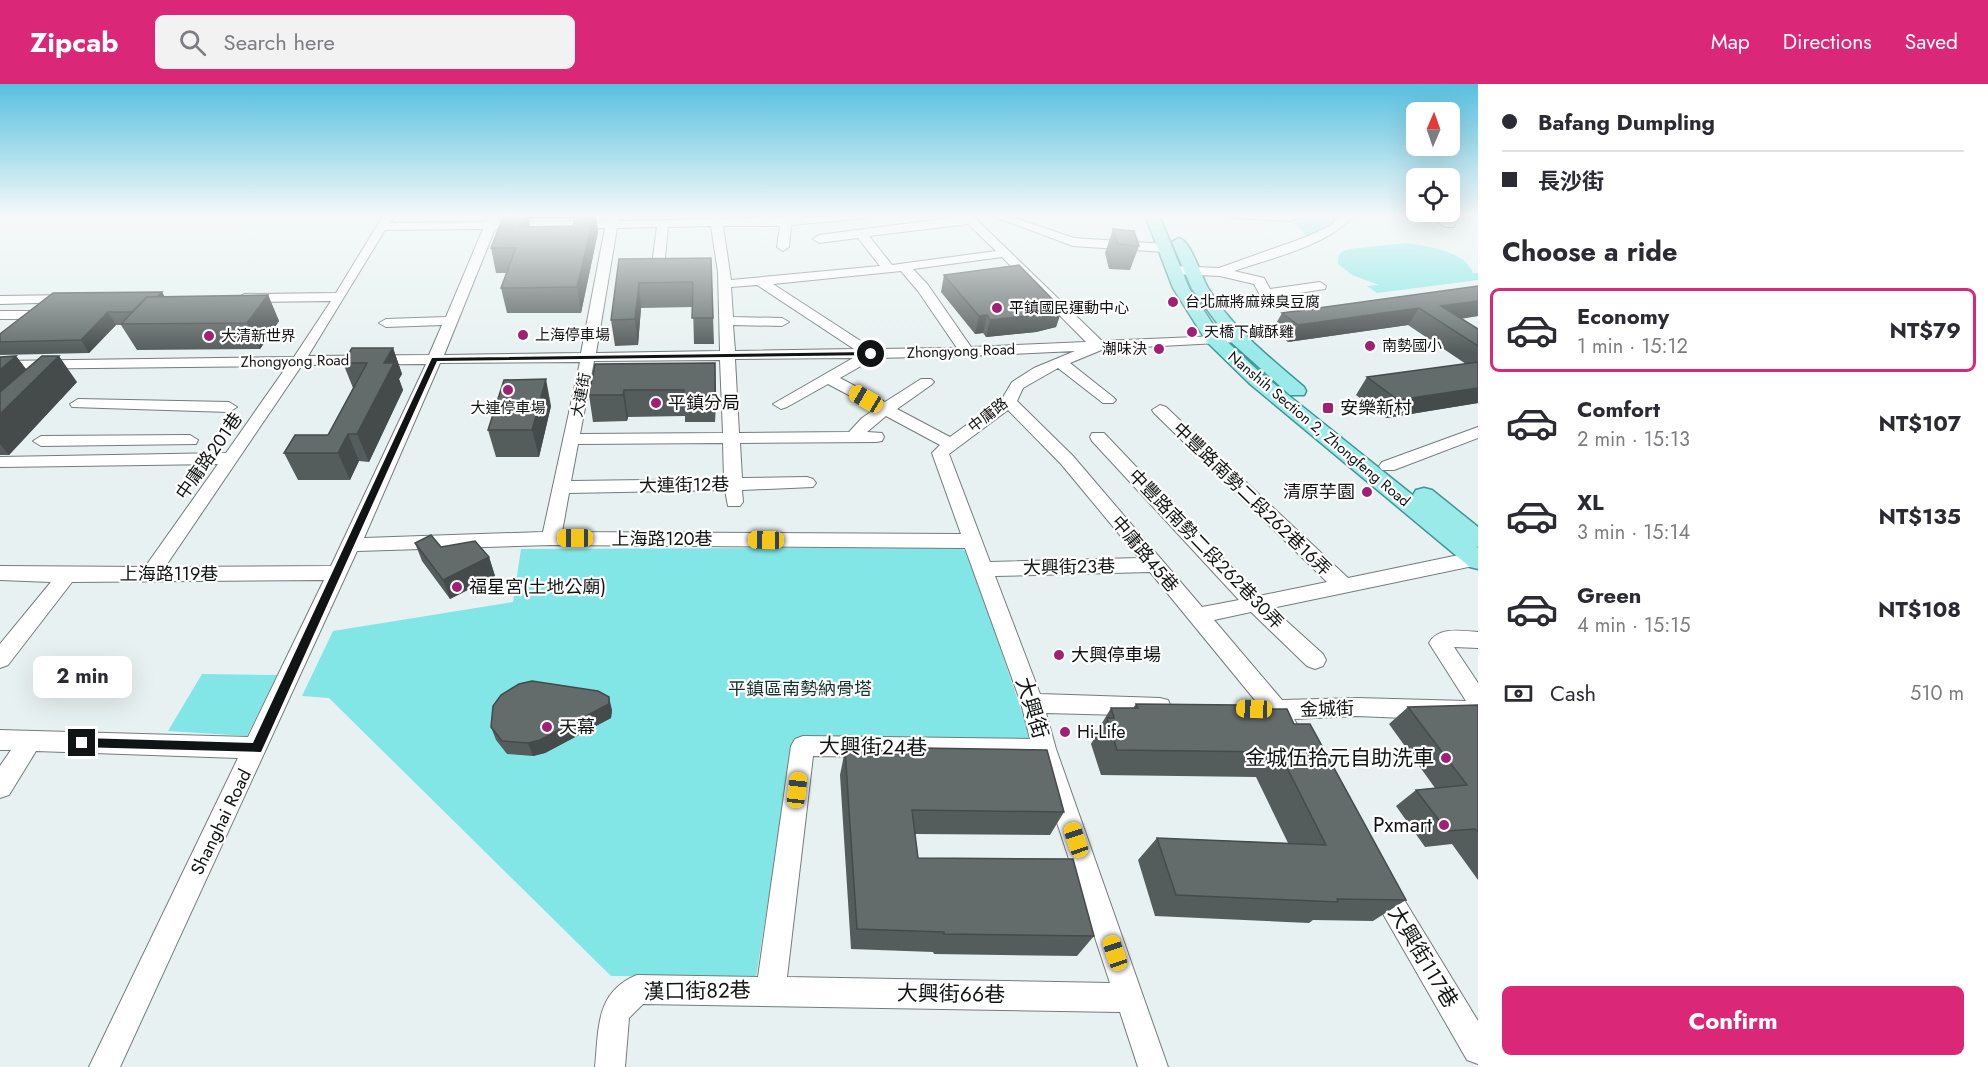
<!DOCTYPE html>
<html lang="en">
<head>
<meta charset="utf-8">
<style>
	body { margin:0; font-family:Jost,"Noto Sans TC",sans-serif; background:#f2f2f3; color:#2b2b33; height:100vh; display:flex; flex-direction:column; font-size:22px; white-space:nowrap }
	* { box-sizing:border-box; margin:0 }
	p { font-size:20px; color:#7c7c81 }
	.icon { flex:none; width:33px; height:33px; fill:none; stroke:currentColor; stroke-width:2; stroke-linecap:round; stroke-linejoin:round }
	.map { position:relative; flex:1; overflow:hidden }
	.sheet { display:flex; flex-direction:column; background:#fff; width:510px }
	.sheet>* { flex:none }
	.top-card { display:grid; align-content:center; height:132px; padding:0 24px; background:#fff }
	.needle { width:39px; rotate:2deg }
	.controls { position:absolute; left:1406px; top:18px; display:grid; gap:12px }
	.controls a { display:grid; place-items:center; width:54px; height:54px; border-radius:9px; background:#fff; box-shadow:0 6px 24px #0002; font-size:30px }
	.end { position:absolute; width:27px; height:27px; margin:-14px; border:8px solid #111414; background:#fff; box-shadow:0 0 0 3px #fff }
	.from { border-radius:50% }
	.bubble { position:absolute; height:42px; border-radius:9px; background:#fff; box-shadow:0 6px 24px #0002; font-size:20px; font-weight:700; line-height:42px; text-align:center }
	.car { position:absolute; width:18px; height:36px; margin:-18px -9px; border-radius:8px; box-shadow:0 0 4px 2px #0007; background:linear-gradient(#f5c518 24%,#345 0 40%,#f5c518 0 76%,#345 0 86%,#f5c518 0) }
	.top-card b { display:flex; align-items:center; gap:21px; height:57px; font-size:22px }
	.top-card b+b { border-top:2px solid #e1e1e2 }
	.top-card i { width:15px; height:15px; background:#2b2b33 }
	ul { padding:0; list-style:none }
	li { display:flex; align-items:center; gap:18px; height:84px; margin:0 12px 9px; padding:0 12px; border:3px solid transparent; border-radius:9px }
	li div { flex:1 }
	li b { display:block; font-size:22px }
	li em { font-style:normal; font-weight:700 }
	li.on { border-color:#db2777 }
	li>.icon { width:54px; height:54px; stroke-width:1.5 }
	h2 { padding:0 24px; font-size:27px; line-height:72px }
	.pay { display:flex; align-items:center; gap:15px; height:66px; padding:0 24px; font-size:22px }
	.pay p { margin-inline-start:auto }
	.button { display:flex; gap:12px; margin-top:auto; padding:12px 24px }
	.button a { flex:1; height:69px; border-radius:9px; background:#db2777; color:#fff; font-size:24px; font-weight:700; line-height:69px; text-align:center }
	header { display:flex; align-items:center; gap:36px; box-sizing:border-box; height:84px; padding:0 30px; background:#db2777; color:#fff }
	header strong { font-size:28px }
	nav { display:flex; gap:33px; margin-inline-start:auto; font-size:21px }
	.search { width:420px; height:54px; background:#f2f2f3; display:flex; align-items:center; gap:15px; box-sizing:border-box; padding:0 21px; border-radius:9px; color:#7c7c81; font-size:22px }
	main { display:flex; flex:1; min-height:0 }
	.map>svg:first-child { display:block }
	.green { fill:#82e6e6 }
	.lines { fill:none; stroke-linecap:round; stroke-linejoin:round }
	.minor-casing { stroke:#737c7c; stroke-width:2 }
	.major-casing { stroke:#3f9696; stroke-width:3 }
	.minor { fill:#fff; fill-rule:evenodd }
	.major { fill:#9beaea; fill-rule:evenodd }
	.wall { fill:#555c5c; fill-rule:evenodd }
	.shaded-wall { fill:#454b4b }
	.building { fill:#636b6b; stroke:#454b4b; stroke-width:1.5 }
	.route { fill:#111414 }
	.poi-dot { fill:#9f2075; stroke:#fff; stroke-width:2 }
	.labels { text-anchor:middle; stroke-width:4.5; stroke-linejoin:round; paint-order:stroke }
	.far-poi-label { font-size:15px; fill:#111414; stroke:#fff; text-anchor:start }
	.far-street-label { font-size:15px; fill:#111414; stroke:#fff }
	.poi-label { font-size:18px; fill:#111414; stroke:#fff; text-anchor:start }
	.street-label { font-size:18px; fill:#111414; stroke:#fff }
	.park-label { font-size:18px; fill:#163030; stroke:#fff }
	.near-street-label { font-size:21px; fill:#111414; stroke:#fff }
	.near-poi-label { font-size:21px; fill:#111414; stroke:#fff; text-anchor:end }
</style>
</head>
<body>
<header>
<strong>Zipcab</strong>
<div class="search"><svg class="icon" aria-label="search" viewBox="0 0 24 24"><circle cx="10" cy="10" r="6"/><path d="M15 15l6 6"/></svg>Search here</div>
<nav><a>Map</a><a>Directions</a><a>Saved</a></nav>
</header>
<main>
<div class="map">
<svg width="1478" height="983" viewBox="0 0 1478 983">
	<rect width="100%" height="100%" fill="#e8f1f1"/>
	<path class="green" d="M1288,131h55l-33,25z
		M1406,159c21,3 59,8 67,30h5v7l-101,13 -10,-7 12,-1 -27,-10 -14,-11c-1,-10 3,-13 12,-15z
		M960,463l8,6 64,189 -238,-3 -38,238 -145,-1 -282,-278 -27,-2 31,-65 180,-29 8,-53z
		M202,590l75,1 -30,61 -79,-5z"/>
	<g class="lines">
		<defs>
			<path id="minor" d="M386,131l7,3 -3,5 96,-1 3,-7h12l-3,7 108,-1 1,-6h12l-1,6 92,-2 -1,-4h12v4l151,-4 -6,3 -75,7 -2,22 -6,4 -6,-4 3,-21h-57l8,54 149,-14 -22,-28 -39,5 -6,-4 6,-4 153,-20 130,126 140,-6 2,3 -7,4 -133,7 -34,14 43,34 3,3 -3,3h-10l-45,-35 -35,20 -6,13 56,55 129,151 37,-7 -147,-159 -2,-4 2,-4h12l155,163 68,-14 -173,-169 -2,-3 8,-5 6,2 182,171 130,-27v14l-206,43 51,46 3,6 -3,6 -8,3 -8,-3 -56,-54 -37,8 68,80 75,-2 109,3 -37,-58c9,-17 33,-12 49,-11v16l-24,-1 24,36v38l-121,-5 -63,3 6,11 -3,7 -8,3 -8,-3 -10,-18 -11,-2 -3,-7 2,-5 -109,-133 -155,4 45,118 120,4 8,2 3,7 -3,7 -8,2 -114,-3 10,36 112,318h-30l-18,-55 -477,-8 -14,14 -4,49h-30c4,-38 0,-75 42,-92l121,2 33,-231 4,-7 8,-3 227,3 -9,-36 -56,-155 -414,-3 -194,6 -237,516h-31l149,-309 -202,-7 -27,44 -9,3v-32l11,-16h-11v-20l248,7 76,-157 -252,2 -64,83 -8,3v-24l51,-62 -51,-2v-14l145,1 73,-103 -218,3v-10l226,-4 61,-87 -287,3v-8l294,-4 37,-56 -87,1 -7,-4 7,-4 92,-1 47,-77zM968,140l28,27 -104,14 -23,-29zM711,142l7,46 2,79 -124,2 21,-125 40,-1 -6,45c5,6 20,6 25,0l-2,-3 -10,-1 4,-41zM605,144l-24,125 -137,2 51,-126zM483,145l-37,88 -60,2 -7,4 7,4 56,-2 -13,30 -121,1 77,-126zM1002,173l84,85 -115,5 -43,-62 -15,-16zM901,187l17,20 39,57 -84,1 -100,-65zM757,201l97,64 -119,2 -2,-26 49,1 7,-4 -7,-4 -49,-1 -2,-30zM1075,267l-41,17 -22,14 -10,17 -52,38 -53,-28 34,-24 3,-3 -3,-3h-10l-36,23 -45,-24 35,-20 92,-2zM853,274l-80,46 8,5 6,-2 41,-23 47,25 -13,9 -13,14 -110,1 -4,-74zM720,276l3,73 -143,1 14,-73zM580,278l-37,170 -179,6 76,-175zM426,280l-95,202 -166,1 137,-202zM1008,326l53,54 78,94 -149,4 -41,-108zM886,332l54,29 -8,8 29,81 -399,-2 7,-39 156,-3 3,16h12l3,-4 -1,-12 71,-3 3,-4 -3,-4 -6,-2 -65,1 -2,-35 136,-1 6,-1 2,-4 -2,-4 -15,-1zM723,359l1,36 -153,2 7,-37zM813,672l223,3 74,224 -323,-6z
				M990,131h16l68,23 91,6 6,4 -6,4 -92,-6z
				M1228,131h63l5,3 -6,3 -56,-3z
				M1342,131h12c-26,31 -83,43 -120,56l30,7 6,11 50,-7 6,4 -1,3 -59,9 -5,-1 -7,-13 -34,-8 -45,-2 -6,-4 6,-4 44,2 87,-31 24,-11z
				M1428,131h13l14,10 -2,2h-8z
				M71,211l5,1 2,3 -2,3 -76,2v-8z
				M0,227h37l7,4 -7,4h-37z
				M78,315l151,3 8,5 -8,5 -157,-5 -2,-3z
				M1478,343v11l-84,32h-12l-3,-4 3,-4z
				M190,351l8,5 -2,4 -155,2 -8,-5 8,-5z
				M1380,787l9,4 89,146v43l-11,-4 -96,-167 -4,-9 4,-9z"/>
			<path id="major" d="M1145,131h14l30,73 31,47 43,40 152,122 -2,-2 3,-5 8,-2 8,2 46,37v20l-2,-1 2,2v21l-8,-2 -221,-184 -42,-41 -34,-54z
				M1179,154c12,3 22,38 29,50 24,40 61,69 96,99l2,4 -2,4h-14l-59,-53 -39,-53 -20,-47z"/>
		</defs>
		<use href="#minor" class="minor-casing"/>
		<use href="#major" class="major-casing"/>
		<use href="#minor" class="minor"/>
		<use href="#major" class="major"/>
	</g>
	<path class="wall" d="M504,131h92l2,17 -17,81h-74l-6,-25 6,-15h-11l-5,-25zM529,135h46l-2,7 -43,1z
		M633,131h66v1l-66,1z
		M1113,145l26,17 -9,24 -21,-1 -4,-16z
		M711,174l3,86h-20l-1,-37 -52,1 -3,37 -23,1 -4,-26 8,-61z
		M944,191l118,34 -6,18 -20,5 -50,5 -3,-4 -8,1 -34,-42z
		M1478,202v30l-17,3 17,10v74l-92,15 -30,-23 11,-18 99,-13 -58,-39 -120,17 -15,-13 9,-16z
		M162,208l2,5 104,-2 11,26 -19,28 -123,1 -16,-25h-5l-27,28 -89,2v-21z
		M393,264l9,26 -3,5 4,11 -34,72 -10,-1 -9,19h-52l-14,-27 44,-18 25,-47 -10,-25z
		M16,272l10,13 51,13 -68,73h-9v-98z
		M595,280l121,26 -1,32h-30v-6l-57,1 -1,4 -34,1 -4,-27z
		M551,322l-12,51h-43l-8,-27z
		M415,459l26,4 48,10 6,19 -45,23 -28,-38z
		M1136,620l106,5 52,15 112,176 -33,21 -60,-1 -4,3 -154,-7 -17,-56 19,-22 131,5 -32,-66 -155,-2 -10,-31 5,-9v-2l15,-25h22z
		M1478,621v175l-26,-36 -27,3 -29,-41 20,-16 19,-2 -46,-64 19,-17z
		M612,626l-1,8 -66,35 -12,3 -26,-2 -11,-14 -5,-13z
		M919,664l145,64 -14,23 -135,-1 3,24 176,78 -17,20 -143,-2 -1,-2 -82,-3 -11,-174 5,-25 73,2z"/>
	<path class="shaded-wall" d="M524,131h4l3,16 -11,-4z
		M594,131h2l2,17 -17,81 -4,-26z
		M639,199l2,25 -3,37 -3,-26z
		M162,208l7,12 -20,21 -7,-13z
		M268,211l11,26 -19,28 -13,-26z
		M1478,217v15l-38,5 1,-15z
		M1419,224l-11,17 -120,17 10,-17z
		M1062,225l-6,18 -20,5 -50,5 4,-17z
		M108,228l8,13 -27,28 -8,-13z
		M987,231l-4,18 -8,1 4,-18z
		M393,264l9,26 -3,5 4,11 -34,72 -12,-28 27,-71z
		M16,272l18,24 25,-24 18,26 -68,73 -9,-11v-74z
		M715,279l1,27 -1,32z
		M546,295l5,27 -12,51 -7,-27z
		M1478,304v15l-92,15 12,-18z
		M624,306l4,27 -1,4 -4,-26z
		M348,350l11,27 -9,19 -12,-27z
		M489,473l6,19 -45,23 -7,-19z
		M609,613l3,13 -1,8 -66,35 -12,3 -5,-13z"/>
	<path class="building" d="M504,131h20l-4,12 53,-1 3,-11h18l-17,72 -76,1 15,-40h-25z
		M1113,145l21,2 5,15 -21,-2z
		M711,174l2,60h-21l1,-36 -54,1 -4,36 -24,1 8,-61z
		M1019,181l43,44 -21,5 -51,6 -3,-5 -8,1 -35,-41z
		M1478,202v15l-37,5 37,23v17l-59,-38 -121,17 -16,-12z
		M162,208l-5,5h-10l-15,15h-24l-27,28 -81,2v-8l53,-41z
		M268,211l-21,28 -126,1 26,-27z
		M352,264h41l-9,15h10l-37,71h-9l-10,19h-54l11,-18h33l39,-72h-24z
		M16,272l-16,14v-13z
		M42,272h17l-59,58v-22z
		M1478,278v26l-80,12 -31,-23z
		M715,279v32h-32l1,-5h-60l-1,5h-34l6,-31z
		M546,295l-14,51h-44l16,-50z
		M431,451l10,12 34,-6 14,16 -46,23 -28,-37z
		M532,597l66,10 11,6v7l-69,36 -12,3 -26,-2 -11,-14 2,-21 8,-11 18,-11z
		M1136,620l104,1 2,4h45l7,15h16l96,176 -69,-1 1,3 -162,-7 -19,-57 169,7 -47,-93 -162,-2 -10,-32h7l-3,-10h27z
		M1478,621v127l-3,-3 -28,2 -31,-41 51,-5 -59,-78z
		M919,664l128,2 17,62 -152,-2 6,48 155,1 21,77 -150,-2v-2l-87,-3 -12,-179 75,2z"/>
	<linearGradient id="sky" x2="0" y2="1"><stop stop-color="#58c0df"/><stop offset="0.49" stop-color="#f5f9f9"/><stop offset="1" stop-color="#f5f9f9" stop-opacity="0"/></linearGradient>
	<rect width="1478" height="268" fill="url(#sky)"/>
	<path class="route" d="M871,268l2,3 -436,6 -176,391 -184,-5v-8l5,-1 171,5 179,-385z"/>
	<g class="poi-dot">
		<circle cx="1173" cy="218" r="6"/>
		<circle cx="997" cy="224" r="6"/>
		<circle cx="1192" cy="248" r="6"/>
		<circle cx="523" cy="251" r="6"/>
		<circle cx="209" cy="252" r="6"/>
		<circle cx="1370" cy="262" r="6"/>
		<circle cx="1159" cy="265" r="6"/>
		<circle cx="508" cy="306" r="6"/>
		<circle cx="656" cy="319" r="6"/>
		<rect x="1322" y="318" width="12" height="12" rx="3"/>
		<circle cx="1367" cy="408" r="6"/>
		<circle cx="457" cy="503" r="6"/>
		<circle cx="1059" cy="571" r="6"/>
		<circle cx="547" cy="643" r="6"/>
		<circle cx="1065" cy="648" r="6"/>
		<circle cx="1446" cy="674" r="6"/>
		<circle cx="1444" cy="741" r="6"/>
	</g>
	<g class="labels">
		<g class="far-poi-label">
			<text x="1185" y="223">台北麻將麻辣臭豆腐</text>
			<text x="1009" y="229">平鎮國民運動中心</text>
			<text x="1204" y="253">天橋下鹹酥雞</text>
			<text x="535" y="256">上海停車場</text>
			<text x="221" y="257">大清新世界</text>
			<text x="1382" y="267">南勢國小</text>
			<text x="1147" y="270" text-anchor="end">潮味決</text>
			<text x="508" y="329" text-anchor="middle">大連停車場</text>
		</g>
		<g class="far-street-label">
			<text transform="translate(961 267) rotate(-2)" y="5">Zhongyong Road</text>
			<text transform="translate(295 277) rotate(-1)" y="5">Zhongyong Road</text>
			<text transform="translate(581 311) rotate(-79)" y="5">大連街</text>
			<text transform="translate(988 331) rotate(-38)" y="5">中庸路</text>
			<text transform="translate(1319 345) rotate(40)" y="5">Nanshih Section 2, Zhongfeng Road</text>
		</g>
		<g class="poi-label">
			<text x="668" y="325">平鎮分局</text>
			<text x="1340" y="330">安樂新村</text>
			<text x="1355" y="414" text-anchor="end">清原芋園</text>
			<text x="469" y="509">福星宮(土地公廟)</text>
			<text x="1071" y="577">大興停車場</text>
			<text x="559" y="649">天幕</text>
			<text x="1077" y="654">Hi-Life</text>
		</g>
		<g class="street-label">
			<text transform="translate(209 372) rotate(-55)" y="6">中庸路201巷</text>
			<text transform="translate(684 401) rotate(-1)" y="6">大連街12巷</text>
			<text transform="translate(1252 415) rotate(44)" y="6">中豐路南勢二段262巷16弄</text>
			<text x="662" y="461">上海路120巷</text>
			<text transform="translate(1206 465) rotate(46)" y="6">中豐路南勢二段262巷30弄</text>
			<text transform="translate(1145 470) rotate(50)" y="6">中庸路45巷</text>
			<text transform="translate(1069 483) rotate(-1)" y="6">大興街23巷</text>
			<text x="169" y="496">上海路119巷</text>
			<text transform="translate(1327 625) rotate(-2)" y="6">金城街</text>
			<text transform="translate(221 738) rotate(-64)" y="6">Shanghai Road</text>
		</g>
		<g class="park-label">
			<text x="800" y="611">平鎮區南勢納骨塔</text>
		</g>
		<g class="near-street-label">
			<text transform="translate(1032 624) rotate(73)" y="7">大興街</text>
			<text transform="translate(873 663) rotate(1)" y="7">大興街24巷</text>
			<text transform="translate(1423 873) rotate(59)" y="7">大興街117巷</text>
			<text transform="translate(697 907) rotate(-1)" y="7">漢口街82巷</text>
			<text transform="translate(951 910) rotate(1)" y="7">大興街66巷</text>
		</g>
		<g class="near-poi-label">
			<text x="1434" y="681">金城伍拾元自助洗車</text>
			<text x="1432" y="748">Pxmart</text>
		</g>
	</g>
</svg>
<div class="controls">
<a><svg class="needle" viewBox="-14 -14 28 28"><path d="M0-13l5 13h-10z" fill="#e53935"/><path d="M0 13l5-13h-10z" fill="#7c7c81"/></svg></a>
<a><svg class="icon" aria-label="locate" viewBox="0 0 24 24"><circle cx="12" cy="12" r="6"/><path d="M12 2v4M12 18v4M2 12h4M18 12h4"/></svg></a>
</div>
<i class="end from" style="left:871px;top:270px"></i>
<i class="end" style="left:82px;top:659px"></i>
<div class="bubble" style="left:33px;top:572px;width:99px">2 min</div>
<i class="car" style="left:866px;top:315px;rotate:300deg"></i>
<i class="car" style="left:575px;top:454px;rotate:270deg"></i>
<i class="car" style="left:766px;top:456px;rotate:271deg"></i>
<i class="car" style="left:1254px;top:625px;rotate:272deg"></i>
<i class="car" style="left:797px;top:706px;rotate:7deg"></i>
<i class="car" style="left:1076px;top:756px;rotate:341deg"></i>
<i class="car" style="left:1115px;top:869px;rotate:341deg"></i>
</div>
<section class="sheet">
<div class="top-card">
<b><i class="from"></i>Bafang Dumpling</b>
<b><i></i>長沙街</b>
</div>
<h2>Choose a ride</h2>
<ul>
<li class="on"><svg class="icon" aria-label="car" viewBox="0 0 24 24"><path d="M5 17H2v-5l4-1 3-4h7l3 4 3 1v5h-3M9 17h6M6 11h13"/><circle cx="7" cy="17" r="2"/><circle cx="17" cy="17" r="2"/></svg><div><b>Economy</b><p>1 min · 15:12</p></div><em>NT$79</em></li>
<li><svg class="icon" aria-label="car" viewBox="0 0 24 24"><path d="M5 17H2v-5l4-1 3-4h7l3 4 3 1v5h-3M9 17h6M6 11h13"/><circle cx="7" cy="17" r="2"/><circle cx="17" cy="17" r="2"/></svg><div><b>Comfort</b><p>2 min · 15:13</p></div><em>NT$107</em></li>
<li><svg class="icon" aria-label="car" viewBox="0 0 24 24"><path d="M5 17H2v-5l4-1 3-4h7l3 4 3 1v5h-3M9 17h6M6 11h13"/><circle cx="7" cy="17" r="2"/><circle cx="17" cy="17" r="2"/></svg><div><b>XL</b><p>3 min · 15:14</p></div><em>NT$135</em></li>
<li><svg class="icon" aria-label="car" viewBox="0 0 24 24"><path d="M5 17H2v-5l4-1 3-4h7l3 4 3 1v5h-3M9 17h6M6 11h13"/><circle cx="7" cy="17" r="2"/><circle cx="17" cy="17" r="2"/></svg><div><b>Green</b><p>4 min · 15:15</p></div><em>NT$108</em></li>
</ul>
<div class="pay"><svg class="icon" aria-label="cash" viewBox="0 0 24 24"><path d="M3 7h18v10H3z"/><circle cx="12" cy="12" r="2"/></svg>Cash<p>510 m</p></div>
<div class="button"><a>Confirm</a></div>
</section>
</main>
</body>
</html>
